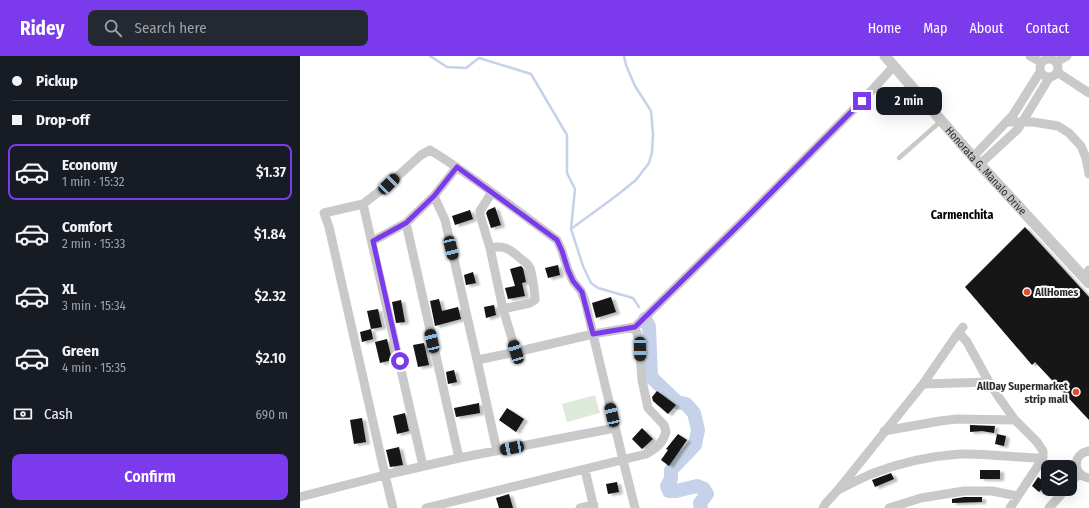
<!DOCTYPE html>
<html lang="en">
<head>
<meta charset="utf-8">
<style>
	body { margin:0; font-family:"Fira Sans Condensed",sans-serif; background:#242831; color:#f1f3f6; height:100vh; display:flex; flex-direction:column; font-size:15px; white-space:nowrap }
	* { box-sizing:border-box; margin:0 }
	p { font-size:13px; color:#9ea1a6 }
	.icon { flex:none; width:22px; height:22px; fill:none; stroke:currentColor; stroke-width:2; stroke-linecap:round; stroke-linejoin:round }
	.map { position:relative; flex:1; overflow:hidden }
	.drawer { display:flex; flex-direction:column; background:#171b24; width:300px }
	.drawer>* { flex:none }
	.top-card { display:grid; align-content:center; height:88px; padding:0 12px; background:#171b24 }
	.buttons { position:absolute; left:741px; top:404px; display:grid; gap:8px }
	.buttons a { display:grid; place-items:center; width:36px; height:36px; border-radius:8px; background:#171b24; box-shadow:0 4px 16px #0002; font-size:20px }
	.end { position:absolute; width:18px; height:18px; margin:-9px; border:5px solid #7c3aed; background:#fff; box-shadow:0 0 0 2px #fff }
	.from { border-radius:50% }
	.bubble { position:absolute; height:28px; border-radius:8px; background:#171b24; box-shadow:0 4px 16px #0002; font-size:13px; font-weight:600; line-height:28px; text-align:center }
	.car { position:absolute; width:12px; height:24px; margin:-12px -6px; border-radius:5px; box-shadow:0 0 3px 1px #0007; background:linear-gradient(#222 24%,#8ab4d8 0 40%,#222 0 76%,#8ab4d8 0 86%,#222 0) }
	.top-card b { display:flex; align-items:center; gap:14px; height:38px; font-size:15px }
	.top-card b+b { border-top:1px solid #363941 }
	.top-card i { width:10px; height:10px; background:#f1f3f6 }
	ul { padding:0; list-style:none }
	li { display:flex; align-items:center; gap:12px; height:56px; margin:0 8px 6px; padding:0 4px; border:2px solid transparent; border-radius:8px }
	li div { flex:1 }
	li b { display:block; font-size:15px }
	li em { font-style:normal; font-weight:600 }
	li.current { border-color:#7c3aed }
	li>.icon { width:36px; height:36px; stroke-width:1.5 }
	.pay { display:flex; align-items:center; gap:10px; height:44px; padding:0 12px; font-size:15px }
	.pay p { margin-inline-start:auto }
	.button { display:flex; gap:8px; margin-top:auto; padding:8px 12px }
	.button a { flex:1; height:46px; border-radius:8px; background:#7c3aed; color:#fff; font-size:16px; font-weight:600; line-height:46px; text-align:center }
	header { display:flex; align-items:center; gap:24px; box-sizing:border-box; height:56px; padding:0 20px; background:#7c3aed; color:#fff }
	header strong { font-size:19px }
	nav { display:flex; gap:22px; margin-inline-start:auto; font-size:14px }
	.search { width:280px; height:36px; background:#242831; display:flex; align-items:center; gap:10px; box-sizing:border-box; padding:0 14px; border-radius:8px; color:#9ea1a6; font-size:15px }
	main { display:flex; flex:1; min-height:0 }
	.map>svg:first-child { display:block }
	.pitch { fill:#dde9d9 }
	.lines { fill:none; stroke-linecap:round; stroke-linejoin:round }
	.stream { stroke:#c5d2e9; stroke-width:2.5 }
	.river { stroke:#c5d2e9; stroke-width:14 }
	.building { fill:#131313; filter:url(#shadow) }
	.service { stroke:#c9c9c9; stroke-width:4.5 }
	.minor { stroke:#c9c9c9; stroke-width:9 }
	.tertiary { stroke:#c9c9c9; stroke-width:11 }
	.route { stroke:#7c3aed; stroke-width:5 }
	.poi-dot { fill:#e14e2f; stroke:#fff; stroke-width:1.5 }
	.labels { text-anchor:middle; stroke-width:4; stroke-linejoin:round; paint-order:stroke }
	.street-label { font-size:11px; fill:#2c2c2c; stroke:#fff }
	.poi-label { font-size:11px; font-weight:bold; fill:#2c2c2c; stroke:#fff; text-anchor:start }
	.neighbourhood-label { font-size:12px; font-weight:bold; fill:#000; stroke:#fff }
</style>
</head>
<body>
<header>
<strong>Ridey</strong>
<div class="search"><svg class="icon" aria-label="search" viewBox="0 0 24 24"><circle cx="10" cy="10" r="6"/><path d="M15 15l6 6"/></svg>Search here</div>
<nav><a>Home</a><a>Map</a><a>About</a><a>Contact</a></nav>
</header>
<main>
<section class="drawer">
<div class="top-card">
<b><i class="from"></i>Pickup</b>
<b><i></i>Drop-off</b>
</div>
<ul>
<li class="current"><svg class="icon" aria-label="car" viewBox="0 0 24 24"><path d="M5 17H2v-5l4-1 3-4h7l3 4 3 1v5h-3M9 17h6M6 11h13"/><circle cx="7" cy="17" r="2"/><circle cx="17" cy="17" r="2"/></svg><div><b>Economy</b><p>1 min · 15:32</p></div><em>$1.37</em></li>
<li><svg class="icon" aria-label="car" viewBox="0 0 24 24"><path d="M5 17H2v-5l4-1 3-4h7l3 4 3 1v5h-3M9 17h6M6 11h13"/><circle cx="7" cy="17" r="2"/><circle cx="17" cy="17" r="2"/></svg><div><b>Comfort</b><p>2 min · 15:33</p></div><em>$1.84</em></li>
<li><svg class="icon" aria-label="car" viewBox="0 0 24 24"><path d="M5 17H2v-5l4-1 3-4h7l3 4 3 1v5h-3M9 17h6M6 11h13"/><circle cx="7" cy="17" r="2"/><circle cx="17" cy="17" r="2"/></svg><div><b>XL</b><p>3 min · 15:34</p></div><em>$2.32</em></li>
<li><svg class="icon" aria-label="car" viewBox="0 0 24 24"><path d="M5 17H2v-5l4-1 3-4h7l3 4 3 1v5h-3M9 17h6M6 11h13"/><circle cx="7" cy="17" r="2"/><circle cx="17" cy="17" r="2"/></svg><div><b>Green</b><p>4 min · 15:35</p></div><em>$2.10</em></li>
</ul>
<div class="pay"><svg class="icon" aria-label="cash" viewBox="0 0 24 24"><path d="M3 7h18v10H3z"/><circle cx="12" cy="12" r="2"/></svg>Cash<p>690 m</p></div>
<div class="button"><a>Confirm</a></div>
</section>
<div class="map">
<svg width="789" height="452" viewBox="0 0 789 452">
	<defs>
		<filter id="shadow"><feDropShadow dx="4" dy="2" stdDeviation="1" flood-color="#0004"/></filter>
	</defs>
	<rect width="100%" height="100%" fill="#fff"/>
	<path class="pitch" d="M295,339l5,18 -33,9 -5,-18z"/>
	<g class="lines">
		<path class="stream" d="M130,0l17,11 19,1 13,-10 52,16 36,61v38l8,16 -4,40 12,37 8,17 7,5 35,10 6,9
			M271,173l45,-33 20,-16 13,-17 3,-11 1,-18 -2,-23 -16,-25 -9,-21 -2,-9"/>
		<path class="river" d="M345,263l4,8 2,50 26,25 9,2 8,9 4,17 -3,15 -24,25v9l-4,7 2,5h7l21,-5 7,3 3,5 -7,9 1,5"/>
	</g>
	<path class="building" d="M195,151l6,18 -10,3 -5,-15 2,-3z
		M170,154l3,9 -18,6 -3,-9z
		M725,171l64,70v123l-54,-58 -3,3 -67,-78z
		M258,209l2,10 -12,3 -3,-10z
		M221,210l2,2 3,14 -4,1 3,13 -17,3 -3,-11 10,-2 -5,-17z
		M173,216l3,11 -10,2 -2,-10z
		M311,241l5,15 -20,6 -4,-15z
		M139,243l3,12 16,-4 3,12 -26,7 -5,-25z
		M101,244l4,22 -9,1 -4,-21z
		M194,249l2,10 -10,3 -2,-11z
		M78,253l4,18 -11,2 -4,-18z
		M71,273l2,10 -11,3 -2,-10z
		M87,283l5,21 -12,3 -5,-21z
		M124,287l5,22 -11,2 -5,-22z
		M154,314l3,12 -9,2 -2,-12z
		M357,335l19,14 -8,9 -15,-13 -1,-4z
		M179,347l1,10 -24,4 -2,-9z
		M207,352l17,11 -8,13 -17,-12z
		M105,357l4,18 -12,3 -4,-18z
		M62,362l4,24 -12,2 -4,-24z
		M670,369l25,1 -1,7 -12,-2 -12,1z
		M342,372l11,11 -11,10 -10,-10z
		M378,378l9,6 -18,26 -8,-6 7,-10 -2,-1z
		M697,378l9,2 -2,10 -9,-2z
		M99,391l4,18 -13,2 -4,-17z
		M680,414h20v9h-20z
		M591,417l3,6 -19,8 -3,-7z
		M738,421l9,7 -8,8 -7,-6z
		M317,426l2,10 -11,2 -2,-10z
		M209,438l4,14h-14l-3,-10z
		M664,441h18v5l-30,1v-4z"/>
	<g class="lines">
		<path class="service" d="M599,102l42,-37"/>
		<path class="minor" d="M730,0l11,6
			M740 12a9 9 0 1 1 18 0a9 9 0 1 1-18 0Z
			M756,6l11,-6
			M757,16l32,21
			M706,66h27l25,4 11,7 12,13 5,12 3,16
			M673,101l40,-42 27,-43
			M680,108l38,-35 31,-51
			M192,136l-12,19v4l10,33 13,61 13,43
			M134,140l11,24 32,140 20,91
			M63,148l60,262
			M106,167l53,235
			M73,185l33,-18 28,-27 23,-29
			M190,192c15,-3 20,1 31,11 3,2 7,5 9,9 2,5 5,26 5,32l-5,3 -27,6
			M784,221l5,-7
			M656,280h6l5,6 22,40 11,17 15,21 22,22 6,9v7l-33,50
			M177,304l39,-8 77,-18 42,-7 112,-110 115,-116 32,-35
			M623,328l66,-2
			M584,375l56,-10 17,-2 58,1
			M789,395c-17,3 -17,24 0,27
			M285,414l9,38
			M770,429l9,-13
			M540,433c10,-5 20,-10 31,-15 28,-11 59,-18 89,-20 28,-1 55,4 83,4
			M0,441l85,-22 74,-17 156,-30
			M93,452l-8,-33 -56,-248 -5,-14 39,-9 26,-20 32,-29 9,-5c44,27 85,59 127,90l5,11 6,19 5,11 8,10 4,10 38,159 12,48
			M126,452l220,-54c11,-6 16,-10 20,-22l-2,-7 -16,-17 -6,-28 -3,-40 -4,-13
			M280,452l14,-3
			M523,452l3,-5 12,-13 85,-106 33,-48 7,-9
			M589,452l32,-10 43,-7h28l26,5
			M749,452l17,-19"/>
		<path class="tertiary" id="s1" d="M585,0l88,101 116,126"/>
	</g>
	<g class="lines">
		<path class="route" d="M100,305l-27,-120 33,-18 28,-27 23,-29 100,73 5,11 6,19 5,11 9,11 11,42 42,-7 112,-110 115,-116"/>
	</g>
	<g class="poi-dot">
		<circle cx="727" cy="236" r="4"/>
		<circle cx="776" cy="336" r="4"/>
	</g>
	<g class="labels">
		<g class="street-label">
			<text dy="4" stroke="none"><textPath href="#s1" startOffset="153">Honorata G. Manalo Drive</textPath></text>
		</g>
		<g class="poi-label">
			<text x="735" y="240">AllHomes</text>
			<text x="768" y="334" text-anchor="end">AllDay Supermarket<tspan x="768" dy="13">strip mall</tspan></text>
		</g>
		<g class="neighbourhood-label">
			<text x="662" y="163">Carmenchita</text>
		</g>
	</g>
</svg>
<div class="buttons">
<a><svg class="icon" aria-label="layers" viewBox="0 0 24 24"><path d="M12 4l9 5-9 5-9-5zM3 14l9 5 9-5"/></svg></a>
</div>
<i class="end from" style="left:100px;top:305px"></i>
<i class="end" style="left:562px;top:45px"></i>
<div class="bubble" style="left:576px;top:31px;width:66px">2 min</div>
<i class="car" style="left:89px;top:128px;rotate:46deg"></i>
<i class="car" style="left:151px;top:192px;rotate:167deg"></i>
<i class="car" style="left:132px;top:285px;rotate:347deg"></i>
<i class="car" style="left:340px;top:293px;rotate:179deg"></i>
<i class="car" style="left:216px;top:296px;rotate:343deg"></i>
<i class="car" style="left:312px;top:359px;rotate:347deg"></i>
<i class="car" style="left:212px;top:392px;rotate:259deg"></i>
</div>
</main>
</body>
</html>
